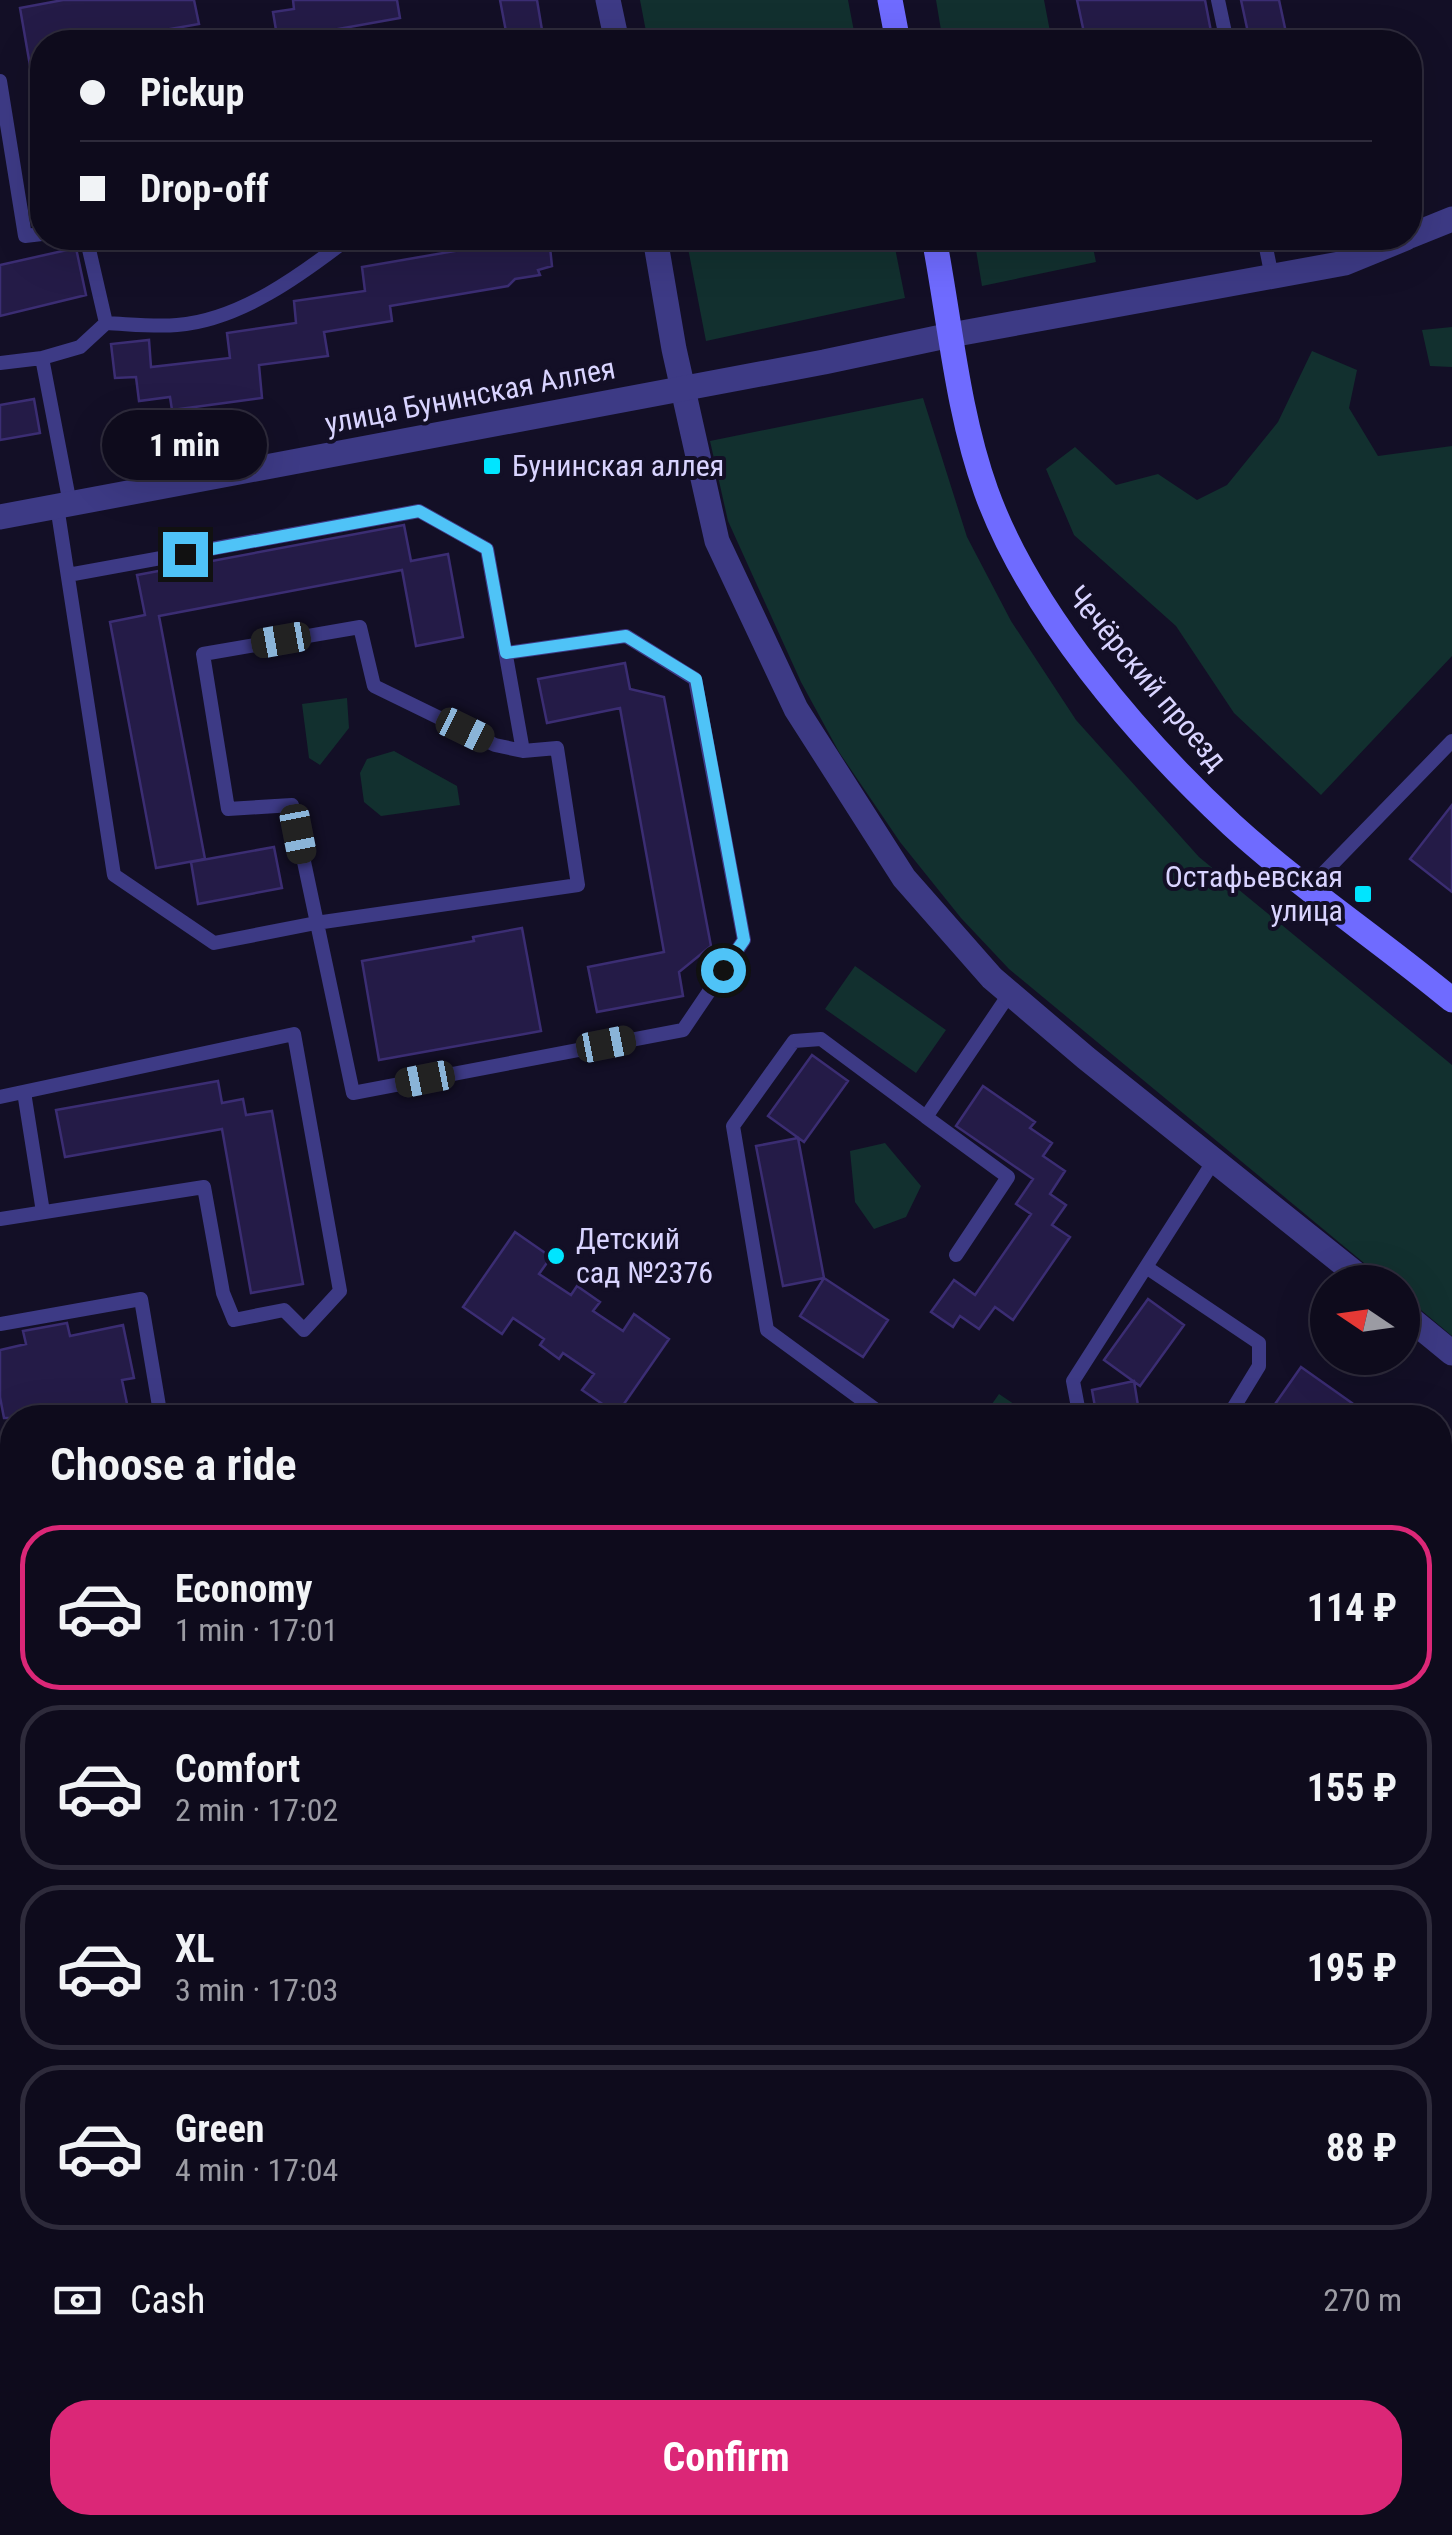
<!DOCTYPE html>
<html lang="en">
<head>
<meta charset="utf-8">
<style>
	body { margin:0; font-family:"Roboto Condensed",sans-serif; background:#171425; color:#f1f3f6; height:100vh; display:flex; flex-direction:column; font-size:38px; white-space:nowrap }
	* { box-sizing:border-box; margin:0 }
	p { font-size:32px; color:#9b9ba3 }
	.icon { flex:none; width:55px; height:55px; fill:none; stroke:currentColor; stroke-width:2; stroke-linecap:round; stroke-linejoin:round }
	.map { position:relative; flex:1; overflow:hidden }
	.side { position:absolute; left:0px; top:1405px; width:1452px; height:1130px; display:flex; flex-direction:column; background:#0e0b1c; border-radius:40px 40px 0 0; box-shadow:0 10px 40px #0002,0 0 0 2px #2e2b3b }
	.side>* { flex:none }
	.guide { position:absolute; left:30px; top:30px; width:1392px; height:220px; border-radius:40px; box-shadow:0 10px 40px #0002,0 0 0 2px #2e2b3b; display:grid; align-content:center; height:220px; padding:0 50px; background:#0e0b1c }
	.needle { width:65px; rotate:283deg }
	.tools { position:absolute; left:1310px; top:1265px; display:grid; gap:20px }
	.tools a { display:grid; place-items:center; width:110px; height:110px; border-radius:50%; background:#0e0b1c; box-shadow:0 10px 40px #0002,0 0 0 2px #2e2b3b; font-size:50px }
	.end { position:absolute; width:45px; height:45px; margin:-22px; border:12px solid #4fc3f7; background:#111; box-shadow:0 0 0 5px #111 }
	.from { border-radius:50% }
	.bubble { position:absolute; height:70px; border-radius:35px; background:#0e0b1c; box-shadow:0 10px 40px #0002,0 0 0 2px #2e2b3b; font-size:32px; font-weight:700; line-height:70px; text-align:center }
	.car { position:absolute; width:30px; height:60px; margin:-30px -15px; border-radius:12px; box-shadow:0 0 8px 2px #0007; background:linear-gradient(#222 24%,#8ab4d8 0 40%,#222 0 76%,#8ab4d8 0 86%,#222 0) }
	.guide b { display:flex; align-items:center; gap:35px; height:95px; font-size:38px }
	.guide b+b { border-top:2px solid #2e2b3b }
	.guide i { width:25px; height:25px; background:#f1f3f6 }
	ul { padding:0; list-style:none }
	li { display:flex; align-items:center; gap:30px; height:165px; margin:0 20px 15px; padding:0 30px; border:5px solid #2e2b3b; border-radius:40px }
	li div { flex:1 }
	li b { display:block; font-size:38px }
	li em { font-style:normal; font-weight:700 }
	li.current { border-color:#db2777 }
	li>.icon { width:90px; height:90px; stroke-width:1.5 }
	h2 { padding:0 50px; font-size:45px; line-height:120px }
	.pay { display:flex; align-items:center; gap:25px; height:110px; padding:0 50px; font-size:38px }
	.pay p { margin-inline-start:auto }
	.action { display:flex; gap:20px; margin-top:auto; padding:20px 50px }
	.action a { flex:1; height:115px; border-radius:40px; background:#db2777; color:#fff; font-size:40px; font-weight:700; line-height:115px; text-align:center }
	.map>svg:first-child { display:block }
	.green { fill:#12302f }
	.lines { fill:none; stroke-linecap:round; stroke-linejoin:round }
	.stream { stroke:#0c2248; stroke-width:6 }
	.building { fill:#241b47; stroke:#3b2d73; stroke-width:2.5 }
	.service { stroke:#3d3a85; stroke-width:14 }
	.minor { stroke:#3d3a85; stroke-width:25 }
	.tertiary { stroke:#3d3a85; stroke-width:25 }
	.secondary { stroke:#6f6bff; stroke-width:25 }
	.route { stroke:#4fc3f7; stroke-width:12 }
	.poi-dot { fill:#00e5ff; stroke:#130f26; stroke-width:4 }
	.labels { text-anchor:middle; stroke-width:8; stroke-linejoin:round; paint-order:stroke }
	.street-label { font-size:30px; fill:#d9d4ff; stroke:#130f26 }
	.poi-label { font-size:30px; fill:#d9d4ff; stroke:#130f26; text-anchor:start }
</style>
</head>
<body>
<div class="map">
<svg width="1452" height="2535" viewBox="0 0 1452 2535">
	<rect width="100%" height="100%" fill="#130f26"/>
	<path class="green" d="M640,0h208l8,42h-208z
		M936,0h108l8,42h-109z
		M686,238h207l12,60 -199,43z
		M974,238h117l5,24 -114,24z
		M1452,327v40l-22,-1 -8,-36z
		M1312,351l45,19 -8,38 29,48 74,-10v210l-131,139 -87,-82 -58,-87 -102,-91 -28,-66 29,-22 41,38 42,-11 39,26 30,-15 51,-63z
		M923,398l44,139 44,84 65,99 123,137 253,208v271l-49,-41 -1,-13h-15l-378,-313 -48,-51 -61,-76 -61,-90 -38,-70 -73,-161 -18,-80z
		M347,698l2,30 -29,37 -11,-7 -7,-54z
		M394,751l63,35 3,19 -79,11 -17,-14 -4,-29 7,-14z
		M855,966l91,64 -30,43 -91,-64z
		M885,1143l36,43 -15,31 -32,12 -19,-27 -5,-51z
		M999,1394l34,23h-37l-9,-6z
		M1452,1671v278l-12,-9v-255z
		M0,1990l12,8v524l654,1 -10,12h-656z
		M1452,2156v367l-3,12h-705l11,-13h685v-350z"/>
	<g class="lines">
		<path class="stream" d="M1440,2471l12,-20
			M1414,2535l2,-13"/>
	</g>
	<path class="building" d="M63,0h131l5,24 -103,18h-54v40l-9,1 -13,-75z
		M293,0h104l3,18 -101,18 2,6h-23l-5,-30 21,-3z
		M500,0h37l7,42h-36z
		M1077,0h128l8,42h-127z
		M1241,0h38l9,42h-38z
		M530,238h19l3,28 -14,4 2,5 -25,4 -7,7 -118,20 2,15 -68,11 4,24 -69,9 3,33 -90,12 -2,-13 -31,4 -3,-24 -21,1 -4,-34 38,-4 2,27 79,-9 -3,-25 69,-10 -2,-22 71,-10 -3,-24z
		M76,248l10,47 -86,21v-51z
		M34,399l6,34 -40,7v-35z
		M404,525l7,36 37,-7 15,83 -47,9 -14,-76 -243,46 46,243 -49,9 -46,-246 35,-7 -8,-40z
		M625,663l5,26 34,8 47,249 -32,26 4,24 -86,16 -9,-45 76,-15 -44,-244 -73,15 -9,-44z
		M1452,805v87l-42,-33z
		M274,847l8,41 -84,16 -7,-42z
		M522,928l19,103 -162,29 -17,-99 112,-20 -1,-4z
		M812,1055l36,26 -44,61 -36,-26z
		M218,1081l4,22 21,-4 3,16 26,-4 31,173 -52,9 -29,-164 -157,28 -9,-47z
		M983,1086l52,36 -5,6 22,15 -9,13 22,15 -15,23 16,11 -14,20 18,12 -57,83 -18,-13 -16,22 -19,-13 -7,11 -22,-15 23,-32 21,15 56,-81 -15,-10 17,-25 -77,-53z
		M798,1138l26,140 -41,8 -27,-140z
		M515,1232l36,25 -12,17 32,21 6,-9 23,16 -7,9 30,20 11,-17 35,25 -52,75 -35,-24 12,-16 -31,-21 -4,6 -19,-14 4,-6 -31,-21 -11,16 -39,-27z
		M824,1278l64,42 -25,37 -63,-41z
		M1148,1299l36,26 -44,61 -36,-26z
		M67,1323l3,13 53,-11 11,53 -12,2 8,38h-126l-4,-21v-47l26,-6 -3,-13z
		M1301,1367l51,36 -10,15h-53l-16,-11z
		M1134,1381l6,37h-43l-5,-28z"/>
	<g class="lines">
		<path class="service" d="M1218,0l9,42
			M896,34l25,8
			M470,42h8
			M0,81l25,155 17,-2
			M1264,238l8,39
			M106,323c23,1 48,4 71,2 63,-5 124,-50 172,-87
			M0,363l42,-5
			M70,504l-28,-146 38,-11 26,-24 -18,-78 -6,-7
			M57,506l57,369 100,68 102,-20 262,-38 -21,-137 -34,3 -36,-202 -68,-38 -351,64
			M506,653l120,-17 69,43 49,261 -61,90 -330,63 -61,-288 -64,4 -25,-155 157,-27 14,59 121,59 28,6
			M1309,888l143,-147
			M24,1092l19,120
			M0,1097l294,-63 46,257 -36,39 -20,-20 -50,10 -11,-27 -19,-106 -204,32
			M926,1117l82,60 -52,78
			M1146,1267l113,76v23l-25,41 15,11
			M0,1324l141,-25 20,119
			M887,1418l-120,-88 -34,-204 61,-85 27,-2 105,78 84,-124
			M1080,1418l-7,-37 142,-222
			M0,1550l12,-2
			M0,1848l12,10"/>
		<path class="minor" d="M608,0l9,42
			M1410,236l42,-17
			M655,238l19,111 43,192 79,168 108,169 88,100 94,80 280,224
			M951,335l394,-72 61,-25
			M1402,1312l50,41"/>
		<path class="tertiary" d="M0,517l824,-155 127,-27
			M1440,1612l12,-15
			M0,1944l12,8
			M688,2535l10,-13"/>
		<path class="secondary" d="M890,0l8,42
			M934,238c16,83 23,172 52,253 43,120 153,248 246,334 69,63 148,115 220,175"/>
	</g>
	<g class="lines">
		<path class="route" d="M185,554l234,-43 68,38 19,104 120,-17 70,43 48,261 -21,30"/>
	</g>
	<g class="poi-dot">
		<rect x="482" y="456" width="20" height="20" rx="5"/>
		<rect x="1353" y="884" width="20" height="20" rx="5"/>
		<circle cx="556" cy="1256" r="10"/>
	</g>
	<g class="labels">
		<g class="street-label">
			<text transform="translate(470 396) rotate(-11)" y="10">улица Бунинская Аллея</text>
			<text transform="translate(1147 678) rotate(50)" y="10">Чечёрский проезд</text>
		</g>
		<g class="poi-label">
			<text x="512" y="476">Бунинская аллея</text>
			<text x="1343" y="887" text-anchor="end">Остафьевская<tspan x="1343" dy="34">улица</tspan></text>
			<text x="576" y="1249">Детский<tspan x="576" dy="34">сад №2376</tspan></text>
		</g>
	</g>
</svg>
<div class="tools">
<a><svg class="needle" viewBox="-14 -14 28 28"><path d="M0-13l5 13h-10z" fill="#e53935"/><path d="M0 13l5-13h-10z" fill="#9b9ba3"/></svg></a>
</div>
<i class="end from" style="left:723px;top:970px"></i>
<i class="end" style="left:185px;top:554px"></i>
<div class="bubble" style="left:102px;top:410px;width:165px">1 min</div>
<i class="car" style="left:281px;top:640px;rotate:260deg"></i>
<i class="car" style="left:465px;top:730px;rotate:116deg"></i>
<i class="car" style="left:298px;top:834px;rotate:169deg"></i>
<i class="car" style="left:606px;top:1044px;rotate:79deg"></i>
<i class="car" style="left:425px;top:1079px;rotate:259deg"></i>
<div class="guide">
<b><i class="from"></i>Pickup</b>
<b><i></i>Drop-off</b>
</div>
<section class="side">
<h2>Choose a ride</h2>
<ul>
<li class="current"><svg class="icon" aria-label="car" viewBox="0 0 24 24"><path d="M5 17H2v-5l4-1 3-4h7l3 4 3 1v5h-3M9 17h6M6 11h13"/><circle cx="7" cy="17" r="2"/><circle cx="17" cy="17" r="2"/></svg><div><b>Economy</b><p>1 min · 17:01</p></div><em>114 ₽</em></li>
<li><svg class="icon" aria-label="car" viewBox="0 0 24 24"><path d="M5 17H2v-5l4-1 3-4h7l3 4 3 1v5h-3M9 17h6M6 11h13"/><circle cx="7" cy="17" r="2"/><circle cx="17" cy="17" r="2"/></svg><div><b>Comfort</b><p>2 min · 17:02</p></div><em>155 ₽</em></li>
<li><svg class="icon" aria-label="car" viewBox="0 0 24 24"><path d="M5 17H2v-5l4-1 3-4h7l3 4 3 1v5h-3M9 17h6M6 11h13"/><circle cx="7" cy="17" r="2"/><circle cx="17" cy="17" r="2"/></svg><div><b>XL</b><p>3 min · 17:03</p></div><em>195 ₽</em></li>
<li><svg class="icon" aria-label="car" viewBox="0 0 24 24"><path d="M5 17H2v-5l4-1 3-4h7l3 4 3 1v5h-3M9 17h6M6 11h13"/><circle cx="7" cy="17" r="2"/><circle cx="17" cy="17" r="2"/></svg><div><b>Green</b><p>4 min · 17:04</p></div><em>88 ₽</em></li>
</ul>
<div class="pay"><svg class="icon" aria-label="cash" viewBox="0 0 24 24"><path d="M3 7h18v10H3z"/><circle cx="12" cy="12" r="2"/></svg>Cash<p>270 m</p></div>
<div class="action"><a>Confirm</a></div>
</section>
</div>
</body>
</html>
